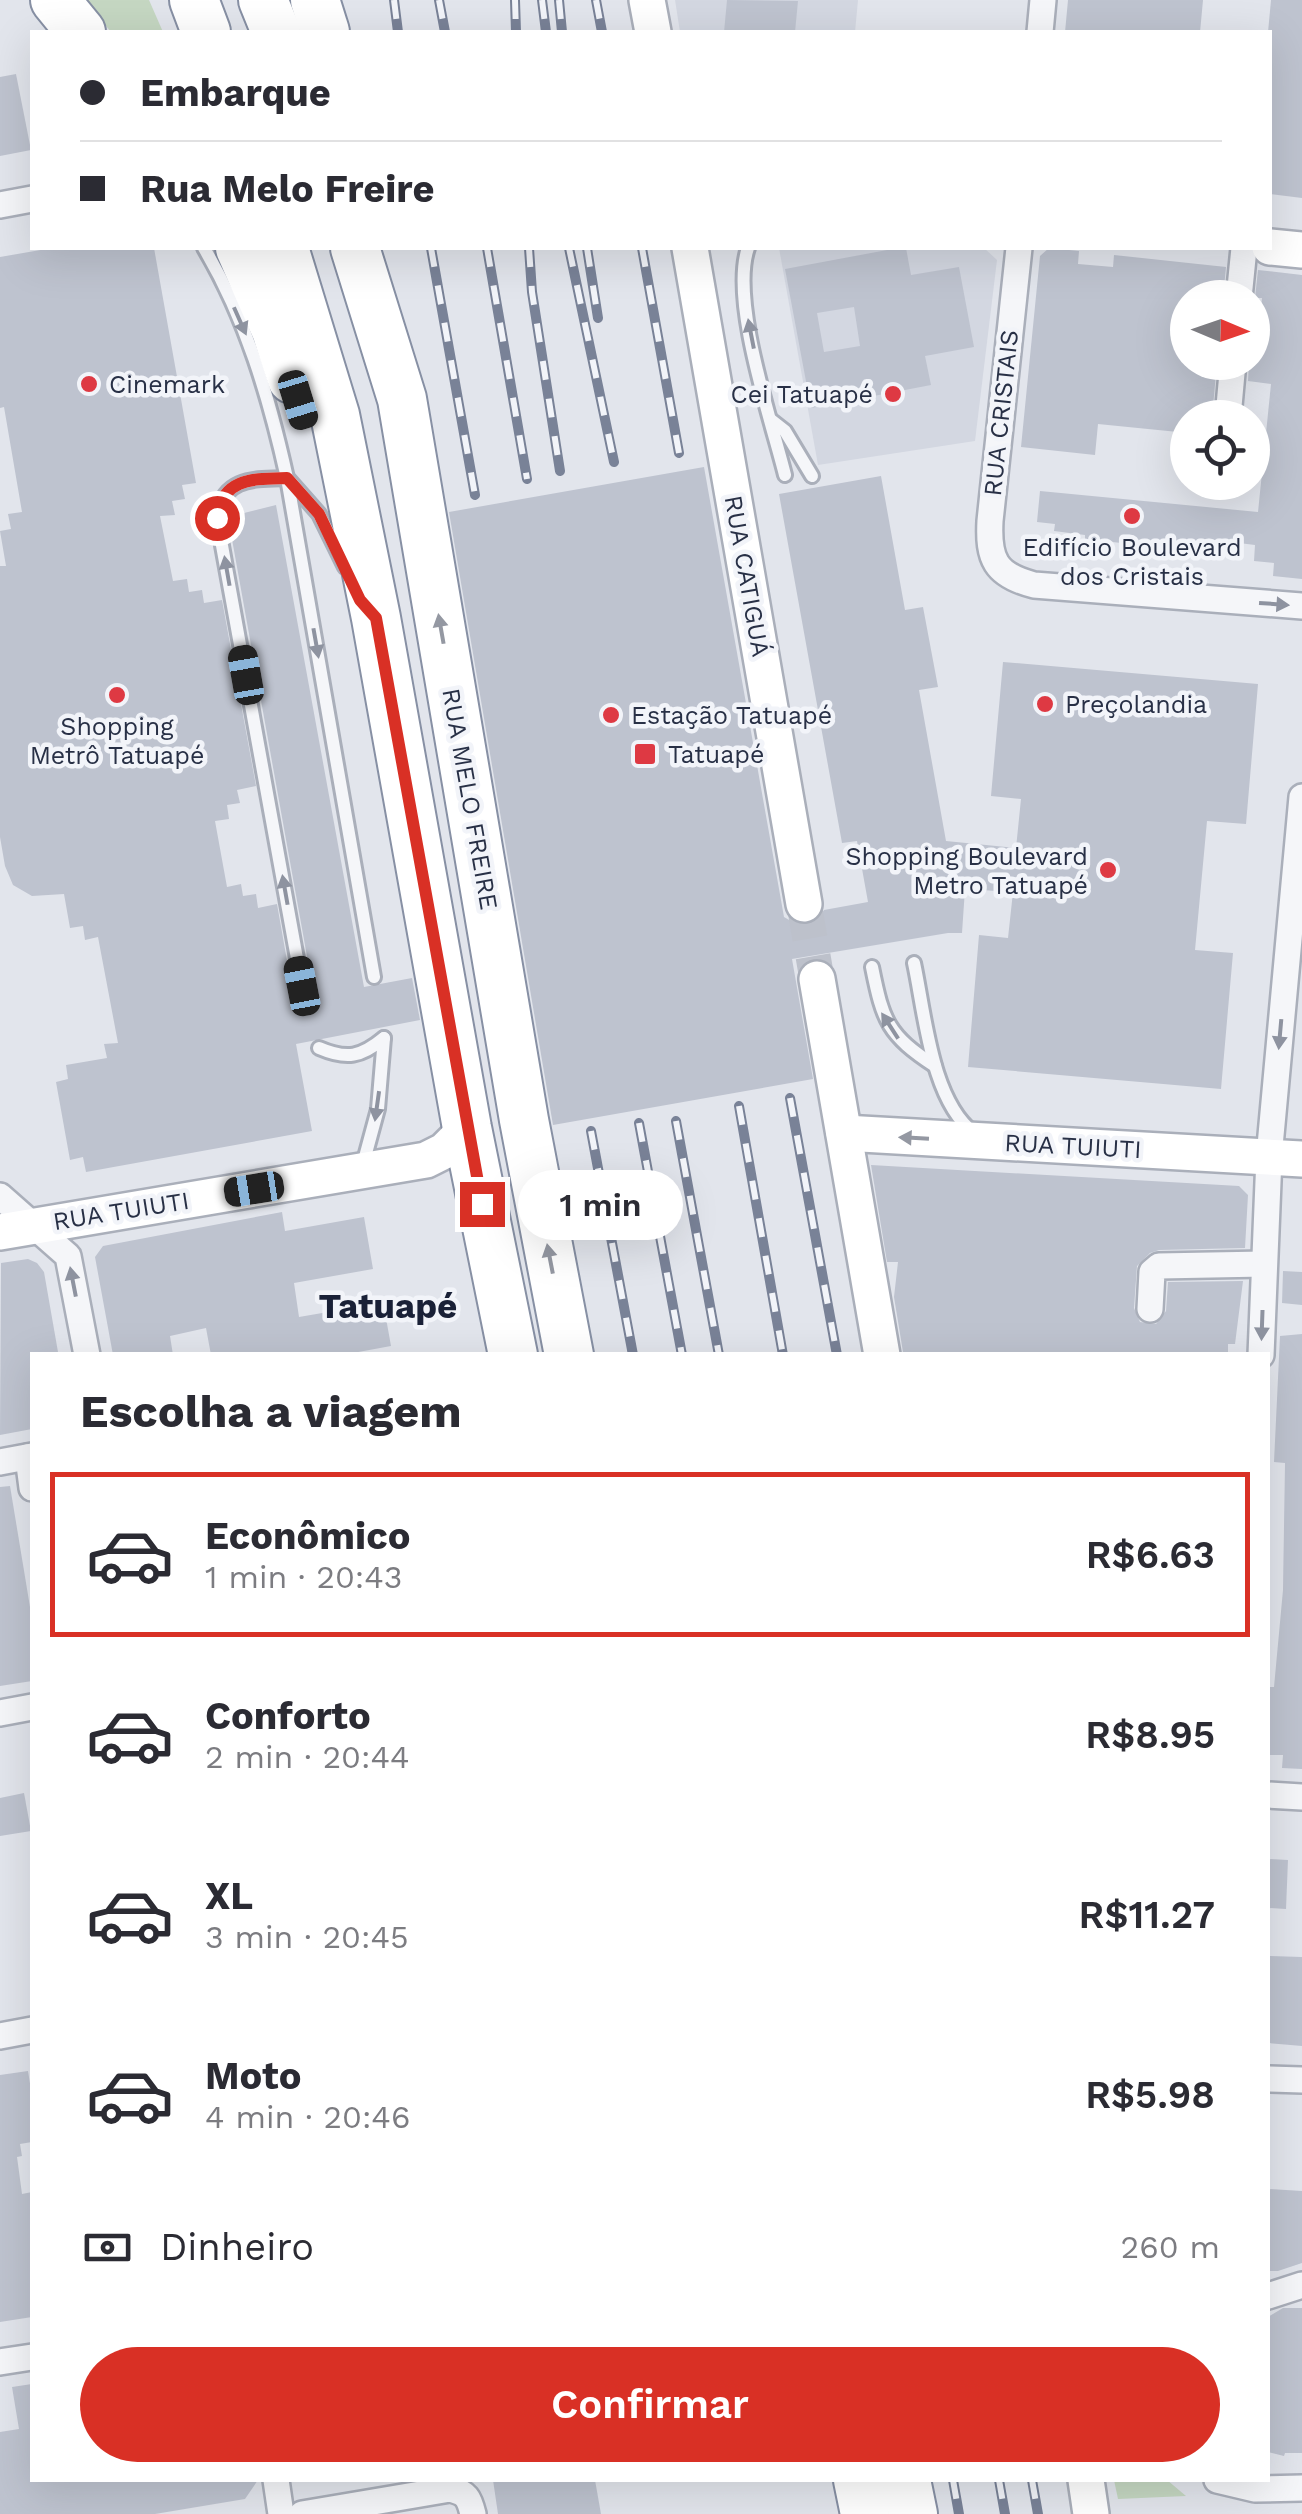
<!DOCTYPE html>
<html lang="pt">
<head>
<meta charset="utf-8">
<style>
  body { margin:0; font-family:"Work Sans",sans-serif; background:#f7f7f7; color:#2b2b33; height:100vh; display:flex; flex-direction:column; font-size:38px; white-space:nowrap }
  * { box-sizing:border-box; margin:0 }
  p { font-size:32px; color:#7c7c81 }
  .icon { flex:none; width:55px; height:55px; fill:none; stroke:currentColor; stroke-width:2; stroke-linecap:round; stroke-linejoin:round }
  .map { position:relative; flex:1; overflow:hidden }
  .panel { position:absolute; left:30px; top:1352px; width:1240px; height:1130px; display:flex; flex-direction:column; background:#fff; border-radius:0px; box-shadow:0 10px 40px #0002 }
  .panel>* { flex:none }
  .hud { position:absolute; left:30px; top:30px; width:1242px; height:220px; border-radius:0px; box-shadow:0 10px 40px #0002; display:grid; align-content:center; height:220px; padding:0 50px; background:#fff }
  .needle { width:65px; rotate:92deg }
  .tools { position:absolute; left:1170px; top:280px; display:grid; gap:20px }
  .tools a { display:grid; place-items:center; width:100px; height:100px; border-radius:50%; background:#fff; box-shadow:0 10px 40px #0002; font-size:50px }
  .end { position:absolute; width:45px; height:45px; margin:-22px; border:12px solid #d93025; background:#fff; box-shadow:0 0 0 5px #fff }
  .from { border-radius:50% }
  .bubble { position:absolute; height:70px; border-radius:35px; background:#fff; box-shadow:0 10px 40px #0002; font-size:32px; font-weight:600; line-height:70px; text-align:center }
  .car { position:absolute; width:30px; height:60px; margin:-30px -15px; border-radius:12px; box-shadow:0 0 8px 2px #0007; background:linear-gradient(#222 24%,#8ab4d8 0 40%,#222 0 76%,#8ab4d8 0 86%,#222 0) }
  .hud b { display:flex; align-items:center; gap:35px; height:95px; font-size:38px }
  .hud b+b { border-top:2px solid #e1e1e2 }
  .hud i { width:25px; height:25px; background:#2b2b33 }
  ul { padding:0; list-style:none }
  li { display:flex; align-items:center; gap:30px; height:165px; margin:0 20px 15px; padding:0 30px; border:5px solid transparent; border-radius:0px }
  li div { flex:1 }
  li b { display:block; font-size:38px }
  li em { font-style:normal; font-weight:600 }
  li.selected { border-color:#d93025 }
  li>.icon { width:90px; height:90px; stroke-width:1.5 }
  h2 { padding:0 50px; font-size:45px; line-height:120px }
  .pay { display:flex; align-items:center; gap:25px; height:110px; padding:0 50px; font-size:38px }
  .pay p { margin-inline-start:auto }
  .primary-button { display:flex; gap:20px; margin-top:auto; padding:20px 50px }
  .primary-button a { flex:1; height:115px; border-radius:60px; background:#d93025; color:#fff; font-size:40px; font-weight:600; line-height:115px; text-align:center }
  .map>svg:first-child { display:block }
  .built { fill:#d3d7e1 }
  .green { fill:#c5d7c2 }
  .building { fill:#bec3cf; fill-rule:evenodd }
  .lines { fill:none; stroke-linecap:round; stroke-linejoin:round }
  .secondary-tunnel { stroke:#bdc1cb; stroke-width:35; stroke-dasharray:35 18; stroke-linecap:butt }
  .lane-casing { stroke:#aaafba; stroke-width:18 }
  .street-casing { stroke:#aaafba; stroke-width:30 }
  .secondary-casing { stroke:#aaafba; stroke-width:40 }
  .highway-casing { stroke:#8790a4; stroke-width:52 }
  .lane { stroke:#f5f6f9; stroke-width:12 }
  .street { stroke:#f5f6f9; stroke-width:25 }
  .secondary { stroke:#fff; stroke-width:35 }
  .highway { stroke:#fff; stroke-width:48 }
  .rail-casing { stroke:#798297; stroke-width:10 }
  .rail { stroke:#f2f4f9; stroke-width:6; stroke-dasharray:19; stroke-linecap:butt }
  .oneway { fill:#8e93a0 }
  .oneway2 { fill:#9498a2 }
  .route { stroke:#d93025; stroke-width:12 }
  .poi-dot { fill:#de3943; stroke:#f2f4f9; stroke-width:4 }
  .labels { text-anchor:middle; dominant-baseline:central; stroke-width:9; stroke-linejoin:round; paint-order:stroke }
  .poi-label { font-size:25px; fill:#283046; stroke:#f2f4f9; text-anchor:start }
  .street-label { font-size:25px; fill:#283046; stroke:#f2f4f9 }
  .district-label { font-size:35px; font-weight:bold; fill:#1a2137; stroke:#f2f4f9 }
</style>
</head>
<body>
<div class="map">
<svg width="1302" height="2514" viewBox="0 0 1302 2514">
  <rect width="100%" height="100%" fill="#e2e5ec"/>
  <!-- built -->
  <g class="built">
    <path d="M675 0H858L855 32H680Z"/>
    <path d="M779 248H984L997 260 975 441 818 465Z"/>
  </g>
  <!-- green -->
  <g class="green">
    <path d="M85 0H149L163 32H111Z"/>
    <path d="M1114 2480H1167L1186 2496 1118 2499Z"/>
  </g>
  <!-- building -->
  <g class="building">
    <path d="M727 0 798 1 795 32H724Z"/>
    <path d="M1068 0H1203L1200 32H1065Z"/>
    <path d="M1271 0H1302V198L1270 194 1268 32Z"/>
    <path d="M16 74 31 150 0 156V77Z"/>
    <path d="M52 248H154L196 483 182 485 185 499 172 501 175 515 160 516 173 581 187 579 189 592 202 590 204 603 222 600 256 786 237 790 240 803 227 805 229 819 215 821 227 887 241 884 243 896 256 894 258 908 277 904 292 989 298 995 308 994 312 984 228 517 276 505 364 987 412 978 420 1020 296 1044 312 1131 86 1172 83 1157 70 1160 56 1082 68 1079 66 1065 107 1058 104 1044 118 1043 98 937 85 940 83 926 70 928 64 894 32 896 13 885 5 866 0 837V566H6L0 531 11 529 8 514 22 512 4 407 0 408V257Z"/>
    <path d="M898 248H906L911 275 959 267 974 347 925 356 931 385 811 408 785 269ZM854 307 860 346 824 352 817 313Z"/>
    <path d="M1049 248 1079 251 1078 264 1113 267 1114 255 1226 267 1223 298H1188V362H1217L1212 418H1188V433L1098 424 1095 455 1021 447 1040 256Z"/>
    <path d="M1258 270 1302 275V579L1273 576 1274 563 1254 561 1255 545 1207 539 1206 548 1176 545V549L1085 539V535L1054 531 1055 524 1037 522 1040 491 1258 512 1271 384 1248 381 1249 362H1256L1262 298H1255Z"/>
    <path d="M704 467 784 917 796 924 807 925 817 921 824 910 868 902 857 841 842 843 779 494 881 476 905 610 923 607 938 687 919 690 946 841 1016 848 1021 799 991 796 1003 662 1258 684 1246 824 1207 821 1195 950 1233 953 1221 1089 968 1067 979 935 1008 938 1013 892 965 889 962 933H948L792 959 813 1079 553 1125 449 512Z"/>
    <path d="M871 1165 1239 1186 1248 1195 1245 1248 1159 1250 1150 1253 1137 1266 1134 1308 1140 1322 1156 1324 1166 1311 1168 1282 1243 1281 1235 1344H1228V1355H908L903 1352 894 1297 898 1262H887Z"/>
    <path d="M282 1212 285 1231 364 1217 373 1269 294 1283 299 1317 357 1307 358 1311 384 1307 391 1346 342 1355H211L206 1328 170 1336 173 1355H113L95 1257 103 1246Z"/>
    <path d="M28 1259 37 1263 44 1272 58 1352 32 1355V1429L0 1435 1 1263Z"/>
    <path d="M1283 1271 1302 1272V1305L1282 1303Z"/>
    <path d="M1302 1334V1769L1282 1768 1283 1755H1268V1687H1274L1283 1590 1285 1463 1274 1462 1280 1336Z"/>
    <path d="M10 1486 32 1619V1681L0 1686V1487Z"/>
    <path d="M24 1793 31 1831 0 1836V1798Z"/>
    <path d="M1268 1859 1288 1860 1286 1909 1268 1908Z"/>
    <path d="M1268 1956 1302 1957V2046L1268 2043Z"/>
    <path d="M28 2071 32 2096V2142L20 2144 22 2156 17 2157 22 2194 32 2192V2317L0 2322V2075Z"/>
    <path d="M1268 2189 1302 2191V2263L1278 2271H1268Z"/>
    <path d="M1283 2308H1302V2453H1285L1284 2456 1268 2452V2317Z"/>
    <path d="M32 2384V2480H258L245 2499 155 2514H0V2432L19 2429 12 2387Z"/>
    <path d="M493 2480H595L601 2514H498Z"/>
  </g>
  <g class="lines">
    <!-- secondary-tunnel -->
    <path class="secondary-tunnel" d="M804 904 817 979"/>
    <!-- lane casing -->
    <g class="lane-casing">
      <g id="lane">
        <path d="M204 248C246 319 269 397 287 478L374 977"/>
        <path d="M748 248C730 300 771 419 785 475"/>
        <path d="M771 420 785 431 812 476"/>
        <path d="M287 478C254 479 222 477 217 518L302 986"/>
        <path d="M289 480 319 514 345 567"/>
        <path d="M914 963C925 1014 931 1100 974 1133"/>
        <path d="M872 967C883 1022 888 1035 935 1066"/>
        <path d="M319 1048C347 1060 361 1057 384 1038"/>
        <path d="M362 1168 378 1109 384 1038"/>
      </g>
    </g>
    <!-- street casing -->
    <g class="street-casing">
      <g id="street">
        <path d="M1040 32 1043 0"/>
        <path d="M0 205 32 199"/>
        <path d="M1019 248 990 521C988 559 995 575 1034 585L1302 606"/>
        <path d="M1239 298 1244 248"/>
        <path d="M1228 417 1233 362"/>
        <path d="M0 1196 68 1256 87 1355"/>
        <path d="M1150 1309 1152 1272 1159 1266 1264 1264"/>
        <path d="M1261 1355 1269 1157 1302 797"/>
        <path d="M28 1457 32 1488"/>
        <path d="M0 1462 32 1456"/>
        <path d="M0 1713 32 1707"/>
        <path d="M1268 1795 1302 1797"/>
        <path d="M0 2036 32 2030"/>
        <path d="M1268 2079 1302 2080"/>
        <path d="M1268 2296 1302 2285"/>
        <path d="M0 2362 32 2357"/>
        <path d="M276 2480 281 2514"/>
        <path d="M1217 2480 1255 2489 1302 2488"/>
        <path d="M302 2514 450 2489C467 2493 469 2498 473 2514"/>
      </g>
    </g>
    <!-- secondary casing -->
    <g class="secondary-casing">
      <g id="secondary">
        <path d="M647 0 653 32"/>
        <path d="M1270 247 1302 250"/>
        <path d="M690 248 804 904"/>
        <path d="M817 979 882 1355"/>
        <path d="M844 1133 1302 1159"/>
        <path d="M0 1232 426 1160 444 1151 467 1128"/>
        <path d="M1086 2480 1091 2514"/>
      </g>
    </g>
    <!-- highway casing -->
    <g class="highway-casing">
      <g id="highway">
        <path d="M55 0 81 32"/>
        <path d="M194 0 206 32"/>
        <path d="M263 0 276 32"/>
        <path d="M315 0 325 32"/>
        <path d="M240 248 276 330 292 379"/>
        <path d="M284 248 335 415 376 618 467 1128 513 1355"/>
        <path d="M355 248 402 399 524 1120 569 1355"/>
        <path d="M858 2480 865 2514"/>
        <path d="M906 2480 913 2514"/>
      </g>
    </g>
    <!-- lane -->
    <use href="#lane" class="lane"/>
    <!-- street -->
    <use href="#street" class="street"/>
    <!-- secondary -->
    <use href="#secondary" class="secondary"/>
    <!-- highway -->
    <use href="#highway" class="highway"/>
    <!-- rail casing -->
    <g class="rail-casing">
      <g id="rail">
        <path d="M394 0 398 32"/>
        <path d="M439 0 445 32"/>
        <path d="M515 0 516 32"/>
        <path d="M542 0 546 32"/>
        <path d="M559 0 562 32"/>
        <path d="M596 0 602 32"/>
        <path d="M431 248 475 495"/>
        <path d="M487 248 527 479"/>
        <path d="M529 248 532 292 560 471"/>
        <path d="M569 248 614 462"/>
        <path d="M587 248 598 318"/>
        <path d="M642 248 679 453"/>
        <path d="M790 1098 837 1355"/>
        <path d="M739 1106 783 1355"/>
        <path d="M676 1121 719 1355"/>
        <path d="M639 1123 682 1355"/>
        <path d="M591 1131 633 1355"/>
        <path d="M953 2480 959 2514"/>
        <path d="M999 2480 1005 2514"/>
        <path d="M1032 2480 1038 2514"/>
      </g>
    </g>
    <!-- rail -->
    <use href="#rail" class="rail"/>
  </g>
  <!-- one-way arrows -->
  <defs><path id="oneway-solid" d="M-6-.8H1V-3.2L6.5 0L1 3.2V.8H-6Z" transform="scale(2.5)"/></defs>
  <g class="oneway">
    <use href="#oneway-solid" transform="translate(240 321) rotate(66)"/>
    <use href="#oneway-solid" transform="translate(751 334) rotate(-101)"/>
    <use href="#oneway-solid" transform="translate(227 571) rotate(-100)"/>
    <use href="#oneway-solid" transform="translate(1274 604) rotate(4)"/>
    <use href="#oneway-solid" transform="translate(316 643) rotate(80)"/>
    <use href="#oneway-solid" transform="translate(285 890) rotate(-100)"/>
    <use href="#oneway-solid" transform="translate(890 1026) rotate(-123)"/>
    <use href="#oneway-solid" transform="translate(1280 1034) rotate(95)"/>
    <use href="#oneway-solid" transform="translate(377 1106) rotate(98)"/>
    <use href="#oneway-solid" transform="translate(73 1282) rotate(-101)"/>
    <use href="#oneway-solid" transform="translate(1262 1325) rotate(92)"/>
  </g>
  <g class="oneway2">
    <use href="#oneway-solid" transform="translate(441 629) rotate(-100)"/>
    <use href="#oneway-solid" transform="translate(914 1138) rotate(-177)"/>
    <use href="#oneway-solid" transform="translate(550 1259) rotate(-101)"/>
  </g>
  <g class="lines">
    <!-- route -->
    <path class="route" d="M217 518C222 477 254 479 287 478L319 514 360 600 376 618 482 1204"/>
  </g>
  <!-- markers -->
  <g class="poi-dot">
    <circle cx="89" cy="384" r="10"/>
    <circle cx="893" cy="394" r="10"/>
    <circle cx="1132" cy="516" r="10"/>
    <circle cx="117" cy="695" r="10"/>
    <circle cx="1045" cy="704" r="10"/>
    <circle cx="611" cy="715" r="10"/>
    <rect x="633" y="742" width="24" height="24" rx="5"/>
    <circle cx="1108" cy="870" r="10"/>
  </g>
  <g class="labels">
    <!-- poi labels -->
    <g class="poi-label">
      <text x="109" y="384">Cinemark</text>
      <text x="873" y="394" text-anchor="end">Cei Tatuapé</text>
      <text x="1132" y="547" text-anchor="middle">Edifício Boulevard<tspan x="1132" dy="29">dos Cristais</tspan></text>
      <text x="1065" y="704">Preçolandia</text>
      <text x="631" y="715">Estação Tatuapé</text>
      <text x="117" y="726" text-anchor="middle">Shopping<tspan x="117" dy="29">Metrô Tatuapé</tspan></text>
      <text x="668" y="754">Tatuapé</text>
      <text x="1088" y="856" text-anchor="end">Shopping Boulevard<tspan x="1088" dy="29">Metro Tatuapé</tspan></text>
    </g>
    <!-- street labels -->
    <g class="street-label">
      <text transform="translate(1001 413) rotate(-84)">RUA CRISTAIS</text>
      <text transform="translate(747 576) rotate(80)">RUA CATIGUÁ</text>
      <text transform="translate(470 799) rotate(80)">RUA MELO FREIRE</text>
      <text transform="translate(1073 1146) rotate(3)">RUA TUIUTI</text>
      <text transform="translate(121 1211) rotate(-9)">RUA TUIUTI</text>
    </g>
    <!-- district labels -->
    <g class="district-label">
      <text x="388" y="1306">Tatuapé</text>
    </g>
  </g>
</svg>
<div class="tools">
<a><svg class="needle" viewBox="-14 -14 28 28"><path d="M0-13l5 13h-10z" fill="#e53935"/><path d="M0 13l5-13h-10z" fill="#7c7c81"/></svg></a>
<a><svg class="icon" aria-label="locate" viewBox="0 0 24 24"><circle cx="12" cy="12" r="6"/><path d="M12 2v4M12 18v4M2 12h4M18 12h4"/></svg></a>
</div>
<i class="end from" style="left:217px;top:518px"></i>
<i class="end" style="left:482px;top:1204px"></i>
<div class="bubble" style="left:518px;top:1170px;width:165px">1 min</div>
<i class="car" style="left:298px;top:400px;rotate:163deg"></i>
<i class="car" style="left:246px;top:675px;rotate:350deg"></i>
<i class="car" style="left:302px;top:986px;rotate:349deg"></i>
<i class="car" style="left:254px;top:1189px;rotate:261deg"></i>
<div class="hud">
<b><i class="from"></i>Embarque</b>
<b><i></i>Rua Melo Freire</b>
</div>
<section class="panel">
<h2>Escolha a viagem</h2>
<ul>
<li class="selected"><svg class="icon" aria-label="car" viewBox="0 0 24 24"><path d="M5 17H2v-5l4-1 3-4h7l3 4 3 1v5h-3M9 17h6M6 11h13"/><circle cx="7" cy="17" r="2"/><circle cx="17" cy="17" r="2"/></svg><div><b>Econômico</b><p>1 min · 20:43</p></div><em>R$6.63</em></li>
<li><svg class="icon" aria-label="car" viewBox="0 0 24 24"><path d="M5 17H2v-5l4-1 3-4h7l3 4 3 1v5h-3M9 17h6M6 11h13"/><circle cx="7" cy="17" r="2"/><circle cx="17" cy="17" r="2"/></svg><div><b>Conforto</b><p>2 min · 20:44</p></div><em>R$8.95</em></li>
<li><svg class="icon" aria-label="car" viewBox="0 0 24 24"><path d="M5 17H2v-5l4-1 3-4h7l3 4 3 1v5h-3M9 17h6M6 11h13"/><circle cx="7" cy="17" r="2"/><circle cx="17" cy="17" r="2"/></svg><div><b>XL</b><p>3 min · 20:45</p></div><em>R$11.27</em></li>
<li><svg class="icon" aria-label="car" viewBox="0 0 24 24"><path d="M5 17H2v-5l4-1 3-4h7l3 4 3 1v5h-3M9 17h6M6 11h13"/><circle cx="7" cy="17" r="2"/><circle cx="17" cy="17" r="2"/></svg><div><b>Moto</b><p>4 min · 20:46</p></div><em>R$5.98</em></li>
</ul>
<div class="pay"><svg class="icon" aria-label="cash" viewBox="0 0 24 24"><path d="M3 7h18v10H3z"/><circle cx="12" cy="12" r="2"/></svg>Dinheiro<p>260 m</p></div>
<div class="primary-button"><a>Confirmar</a></div>
</section>
</div>
</body>
</html>
